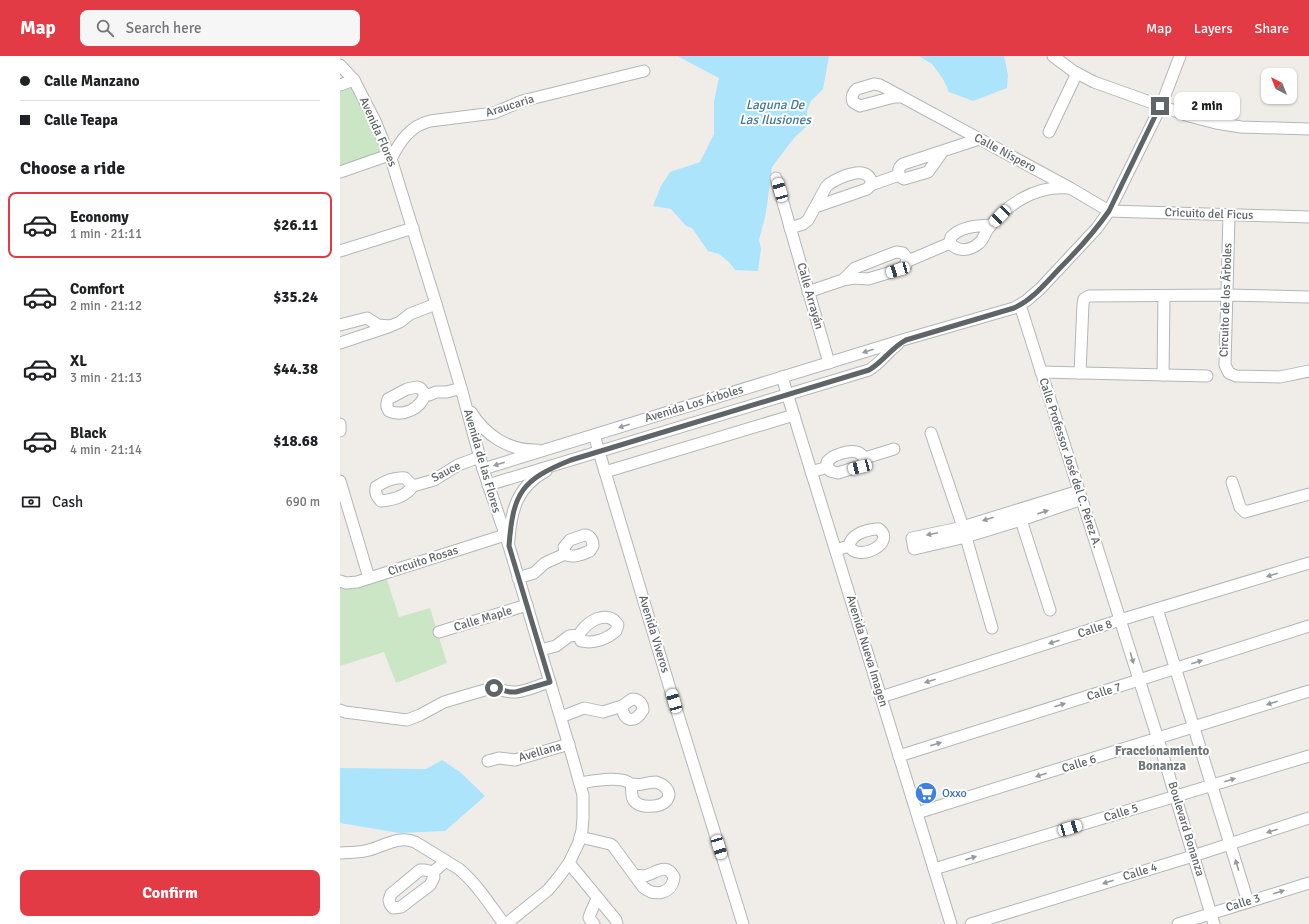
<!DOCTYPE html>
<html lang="en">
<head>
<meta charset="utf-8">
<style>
  body { margin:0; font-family:Signika,sans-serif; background:#f6f6f6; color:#202124; height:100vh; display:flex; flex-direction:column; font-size:15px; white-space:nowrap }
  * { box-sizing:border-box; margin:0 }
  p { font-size:13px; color:#757577 }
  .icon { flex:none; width:22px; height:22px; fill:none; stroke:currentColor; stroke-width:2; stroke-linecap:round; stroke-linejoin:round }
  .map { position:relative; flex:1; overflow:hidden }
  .drawer { display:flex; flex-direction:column; background:#fff; width:340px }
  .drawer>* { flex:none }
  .guide { display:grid; align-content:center; height:88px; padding:0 20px; background:#fff }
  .needle { width:26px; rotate:318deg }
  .tools { position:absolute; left:921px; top:12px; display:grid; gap:8px }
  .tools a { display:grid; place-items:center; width:36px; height:36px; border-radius:8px; background:#fff; box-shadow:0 1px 3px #0004; font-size:20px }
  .end { position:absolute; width:18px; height:18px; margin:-9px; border:5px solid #5f6467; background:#fff; box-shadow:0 0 0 2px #fff }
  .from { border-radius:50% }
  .bubble { position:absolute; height:28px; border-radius:8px; background:#fff; box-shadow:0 1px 3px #0004; font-size:13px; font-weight:800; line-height:28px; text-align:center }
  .car { position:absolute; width:12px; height:24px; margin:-12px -6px; border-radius:5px; box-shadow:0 0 3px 1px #0007; background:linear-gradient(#fff 24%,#345 0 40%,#fff 0 76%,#345 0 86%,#fff 0) }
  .guide b { display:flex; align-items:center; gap:14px; height:38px; font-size:15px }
  .guide b+b { border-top:1px solid #e0e0e0 }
  .guide i { width:10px; height:10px; background:#202124 }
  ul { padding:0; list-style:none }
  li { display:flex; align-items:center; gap:12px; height:66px; margin:0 8px 6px; padding:0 12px; border:2px solid transparent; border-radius:8px }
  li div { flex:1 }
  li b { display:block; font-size:15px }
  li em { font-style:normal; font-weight:800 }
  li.selected { border-color:#e33b45 }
  li>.icon { width:36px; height:36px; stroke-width:1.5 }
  h2 { padding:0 20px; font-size:18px; line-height:48px }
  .pay { display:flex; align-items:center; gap:10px; height:44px; padding:0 20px; font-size:15px }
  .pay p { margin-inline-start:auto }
  .primary-button { display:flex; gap:8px; margin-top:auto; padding:8px 20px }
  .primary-button a { flex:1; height:46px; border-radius:8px; background:#e33b45; color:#fff; font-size:16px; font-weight:800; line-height:46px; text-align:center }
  header { display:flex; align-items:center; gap:24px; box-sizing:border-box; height:56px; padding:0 20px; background:#e33b45; color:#fff }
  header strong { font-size:19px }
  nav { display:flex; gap:22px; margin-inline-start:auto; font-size:14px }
  .search { width:280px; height:36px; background:#f6f6f6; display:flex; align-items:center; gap:10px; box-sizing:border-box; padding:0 14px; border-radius:8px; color:#757577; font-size:15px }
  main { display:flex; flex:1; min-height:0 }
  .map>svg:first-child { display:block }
  .green { fill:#cae6c5 }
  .water { fill:#ace4fc }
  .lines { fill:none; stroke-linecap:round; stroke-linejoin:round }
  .minor-casing { stroke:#b3b6b9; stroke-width:13 }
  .minor { stroke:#fff; stroke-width:11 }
  .oneway { fill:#979a9c }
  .route { stroke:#5f6467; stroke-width:5 }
  .labels { text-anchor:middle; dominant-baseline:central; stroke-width:4; stroke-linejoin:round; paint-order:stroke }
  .street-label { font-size:12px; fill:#5f6467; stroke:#fff }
  .shop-label { font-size:12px; fill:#366cbe; stroke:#fff; text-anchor:start }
  .water-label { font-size:13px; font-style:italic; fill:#427b9d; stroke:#fff }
  .neighbourhood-label { font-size:13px; font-weight:bold; fill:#707679; stroke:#fff }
</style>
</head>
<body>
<header>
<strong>Map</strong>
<div class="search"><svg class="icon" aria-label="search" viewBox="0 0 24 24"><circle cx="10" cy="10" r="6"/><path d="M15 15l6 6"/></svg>Search here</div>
<nav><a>Map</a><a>Layers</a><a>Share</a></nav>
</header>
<main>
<section class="drawer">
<div class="guide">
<b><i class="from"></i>Calle Manzano</b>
<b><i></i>Calle Teapa</b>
</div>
<h2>Choose a ride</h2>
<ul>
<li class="selected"><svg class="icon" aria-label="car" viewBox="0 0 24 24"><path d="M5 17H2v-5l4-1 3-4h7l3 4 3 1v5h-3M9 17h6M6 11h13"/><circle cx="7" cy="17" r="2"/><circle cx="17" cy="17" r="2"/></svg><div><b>Economy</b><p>1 min · 21:11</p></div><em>$26.11</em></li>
<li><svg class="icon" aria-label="car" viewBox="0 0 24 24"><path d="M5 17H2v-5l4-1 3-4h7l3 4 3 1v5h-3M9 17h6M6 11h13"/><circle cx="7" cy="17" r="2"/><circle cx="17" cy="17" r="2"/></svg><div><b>Comfort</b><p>2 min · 21:12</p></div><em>$35.24</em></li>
<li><svg class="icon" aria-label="car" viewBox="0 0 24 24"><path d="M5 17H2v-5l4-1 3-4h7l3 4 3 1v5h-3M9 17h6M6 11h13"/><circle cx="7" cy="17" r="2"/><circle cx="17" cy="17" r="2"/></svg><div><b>XL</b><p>3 min · 21:13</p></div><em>$44.38</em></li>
<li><svg class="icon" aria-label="car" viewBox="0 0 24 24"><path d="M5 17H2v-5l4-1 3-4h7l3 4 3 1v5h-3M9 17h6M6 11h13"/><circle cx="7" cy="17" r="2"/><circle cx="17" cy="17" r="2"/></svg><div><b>Black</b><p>4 min · 21:14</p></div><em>$18.68</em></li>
</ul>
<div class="pay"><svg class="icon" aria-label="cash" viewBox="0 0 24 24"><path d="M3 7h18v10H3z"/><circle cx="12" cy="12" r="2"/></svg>Cash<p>690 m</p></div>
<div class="primary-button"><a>Confirm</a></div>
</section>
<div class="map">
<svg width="969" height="868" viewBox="0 0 969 868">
  <rect width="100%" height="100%" fill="#f0ede8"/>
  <!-- green -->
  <g class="green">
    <path d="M14 27 49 99 0 117V32Z"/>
    <path d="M45 517 59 561 90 552 107 607 56 627 44 596 0 610V525Z"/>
  </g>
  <!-- water -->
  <g class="water">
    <path d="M337 0H489L483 33 471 45 467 55V70L454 82 432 111 426 157 419 184 421 193 418 215 395 214 389 206 379 198 368 195 352 172 346 170 331 153 313 150 321 130 330 116 360 106 374 78V45L379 22Z"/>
    <path d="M579 0H664L668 19 667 32 633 45 609 36 603 23 592 8Z"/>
    <path d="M102 704 120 716 145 740 105 775 59 777 0 767V712L86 713Z"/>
  </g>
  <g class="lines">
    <!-- minor casing -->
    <g class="minor-casing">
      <g id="minor">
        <path d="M713 0 733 15 754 26 849 60 876 67 901 71 969 73"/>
        <path d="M0 9 14 24 35 65 52 106 96 248 121 332 143 413 169 490 233 703 243 739V762L242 774 239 786 229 807 218 822 208 834 166 868"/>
        <path d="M0 29 14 24"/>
        <path d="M560 41H554L520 50 513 46C511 41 513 36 517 33L534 28 540 29 730 132 769 155 969 161"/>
        <path d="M709 76 737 17"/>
        <path d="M603 95 588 116 564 123C557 120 557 112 563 108L639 83"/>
        <path d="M51 103C60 85 70 70 90 65L154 57 182 45 304 15"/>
        <path d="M0 116 49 99"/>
        <path d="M436 122 489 307"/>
        <path d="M531 129 559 119"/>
        <path d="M889 159 885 309 889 317 896 320 940 321 969 315"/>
        <path d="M651 169C638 170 621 170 611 181L610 187C618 196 629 195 638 188 644 184 644 178 648 173 667 148 696 129 728 132"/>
        <path d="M450 172 463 168 468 164 486 131 489 128C498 122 527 108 531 125 532 128 530 130 527 133L475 151"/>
        <path d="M0 195 73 172"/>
        <path d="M568 205 610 187"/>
        <path d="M468 236 503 224 514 222 528 223 558 214 566 209 567 202 563 197 556 196 515 212 503 224"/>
        <path d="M680 249 818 683 874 868"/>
        <path d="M0 269 27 262 38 269 50 270"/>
        <path d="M0 287 48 271 60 266 70 258 96 248"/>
        <path d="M701 316 867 320"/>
        <path d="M740 317 743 248 744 243 749 240 887 239 969 241"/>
        <path d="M823 319 824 240"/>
        <path d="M442 321 611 868"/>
        <path d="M85 338C81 353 63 361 49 355L47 351V347L48 343 67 333 77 331 80 332 85 338 89 339 96 336H107L121 332"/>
        <path d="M131 356C145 379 169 395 197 394"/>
        <path d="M0 368V375"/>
        <path d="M591 377 623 471 652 572"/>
        <path d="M254 379 331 636 403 868"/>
        <path d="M488 411 490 415 498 417 523 409 525 405V402"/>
        <path d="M143 413 566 283 674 252 686 245 700 233 743 187 757 172 769 155 821 50 840 0"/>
        <path d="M265 416 454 359"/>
        <path d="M471 416 488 411 487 406C492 399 508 394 517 396 520 397 522 399 525 402L554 393"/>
        <path d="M0 425 29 522"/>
        <path d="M892 426 900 451 905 456 969 438"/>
        <path d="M148 429 529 314C541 307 547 296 558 288"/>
        <path d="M73 430C66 440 53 444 41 445 36 440 35 437 36 431 45 425 55 421 65 422L73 430 94 424 118 409 140 401"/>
        <path d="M739 435 619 472 572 482 574 493 622 482 681 464 742 443"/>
        <path d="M681 464 710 554"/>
        <path d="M169 484C171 453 178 430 206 415"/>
        <path d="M496 494 509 490C511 478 526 474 536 473H539C557 487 518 507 509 490"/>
        <path d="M178 522 194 517 205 507 225 498C233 503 242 498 250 495L253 490C253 484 250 479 244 479L230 484 224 491 225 498"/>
        <path d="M0 525 6 527 17 526 165 479"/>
        <path d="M817 553 908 846"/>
        <path d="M99 576 187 549"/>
        <path d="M200 594 216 590 229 580 239 579 241 585C254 588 267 583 276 575L278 569C268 552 245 566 239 579"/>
        <path d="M541 641 780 564 969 507"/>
        <path d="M0 654 5 656 67 664 80 659 104 646 148 633C158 631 166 637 176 636 187 635 199 629 210 626"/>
        <path d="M221 661 244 652 263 656 282 650 292 643C299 643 303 648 303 654 295 668 283 666 282 650"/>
        <path d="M559 700 969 570"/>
        <path d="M148 705 159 702 175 704 229 688"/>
        <path d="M240 727C253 725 281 719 291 728 292 733 291 739 293 743 298 753 321 752 327 744 333 735 323 728 316 726 311 726 307 727 303 728 299 729 295 728 291 728"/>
        <path d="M577 757 969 635"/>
        <path d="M240 781 270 788 273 790 303 831C315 841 332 838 334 821 326 805 315 818 304 820 301 820 297 819 294 819"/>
        <path d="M0 797C10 796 19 797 29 794 44 790 59 779 75 786L119 813C137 828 150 849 164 868"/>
        <path d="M229 807 276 864 277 868"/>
        <path d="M594 813 969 700"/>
        <path d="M93 816 94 821 90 829 61 851 53 852 50 848 49 844 51 838 80 814H85L93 816 106 805"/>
        <path d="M254 868C253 867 250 863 249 862 249 859 256 846 257 842"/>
        <path d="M631 868 853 800 969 762"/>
        <path d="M838 868 969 827"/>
      </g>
    </g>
    <!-- minor -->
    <use href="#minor" class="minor"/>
  </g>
  <!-- one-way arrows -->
  <defs><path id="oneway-solid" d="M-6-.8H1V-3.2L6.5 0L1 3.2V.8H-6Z"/></defs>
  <g class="oneway">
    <use href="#oneway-solid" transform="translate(528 295) rotate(163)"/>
    <use href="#oneway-solid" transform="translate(284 370) rotate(163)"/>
    <use href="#oneway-solid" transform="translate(159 408) rotate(163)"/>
    <use href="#oneway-solid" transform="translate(703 456) rotate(-19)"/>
    <use href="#oneway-solid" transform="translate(648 463) rotate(163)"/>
    <use href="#oneway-solid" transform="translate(592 478) rotate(168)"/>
    <use href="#oneway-solid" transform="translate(932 519) rotate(163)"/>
    <use href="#oneway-solid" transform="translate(714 586) rotate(162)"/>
    <use href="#oneway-solid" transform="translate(792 602) rotate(73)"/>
    <use href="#oneway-solid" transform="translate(857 606) rotate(-18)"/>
    <use href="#oneway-solid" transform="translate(590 625) rotate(162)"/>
    <use href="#oneway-solid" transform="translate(932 647) rotate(162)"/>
    <use href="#oneway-solid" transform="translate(720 649) rotate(-17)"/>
    <use href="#oneway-solid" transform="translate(596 688) rotate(-17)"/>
    <use href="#oneway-solid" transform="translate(701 719) rotate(163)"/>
    <use href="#oneway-solid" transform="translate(890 724) rotate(-17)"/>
    <use href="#oneway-solid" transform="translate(932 775) rotate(162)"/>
    <use href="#oneway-solid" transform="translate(631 802) rotate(-17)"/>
    <use href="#oneway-solid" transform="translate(897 809) rotate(-107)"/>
    <use href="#oneway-solid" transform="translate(768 826) rotate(163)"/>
    <use href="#oneway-solid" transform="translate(939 836) rotate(-17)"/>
  </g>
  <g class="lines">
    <!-- route -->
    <path class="route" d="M154 632 170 636H176L210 626 169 490C173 437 181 424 231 404L529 314C543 306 551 292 566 284L674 252C693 243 706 227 720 212 738 194 755 175 769 155L820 50"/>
  </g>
  <!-- icons -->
  <defs>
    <g id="supermarket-disc" transform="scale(1.15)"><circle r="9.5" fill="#3f7fe0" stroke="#fff"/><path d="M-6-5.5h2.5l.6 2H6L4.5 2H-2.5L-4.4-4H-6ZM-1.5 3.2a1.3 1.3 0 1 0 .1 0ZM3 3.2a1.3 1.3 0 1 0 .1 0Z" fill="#fff"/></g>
  </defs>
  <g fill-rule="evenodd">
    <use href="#supermarket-disc" x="586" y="737"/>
  </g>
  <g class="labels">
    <!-- street labels -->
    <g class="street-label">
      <text transform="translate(170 50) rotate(-17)">Araucaria</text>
      <text transform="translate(38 76) rotate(66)">Avenida Flores</text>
      <text transform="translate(665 97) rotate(28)">Calle Níspero</text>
      <text transform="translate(869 158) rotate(2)">Cricuito del Ficus</text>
      <text transform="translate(470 240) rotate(74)">Calle Arrayán</text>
      <text transform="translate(886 244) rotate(-88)">Circuito de los Árboles</text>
      <text transform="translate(354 348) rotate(-17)">Avenida Los Árboles</text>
      <text transform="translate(142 405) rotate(74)">Avenida de las Flores</text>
      <text transform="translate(730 407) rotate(72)">Calle Professor José del C. Pérez A.</text>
      <text transform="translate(106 416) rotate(-28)">Sauce</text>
      <text transform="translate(83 505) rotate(-18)">Circuito Rosas</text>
      <text transform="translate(143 563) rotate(-17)">Calle Maple</text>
      <text transform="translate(755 573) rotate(-18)">Calle 8</text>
      <text transform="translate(314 578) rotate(73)">Avenida Viveros</text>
      <text transform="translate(527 595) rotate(73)">Avenida Nueva Imagen</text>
      <text transform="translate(764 636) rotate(-17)">Calle 7</text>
      <text transform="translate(200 696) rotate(-16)">Avellana</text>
      <text transform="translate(739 708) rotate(-17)">Calle 6</text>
      <text transform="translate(781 757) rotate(-17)">Calle 5</text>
      <text transform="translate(846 773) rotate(73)">Boulevard Bonanza</text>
      <text transform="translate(800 816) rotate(-17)">Calle 4</text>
      <text transform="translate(903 847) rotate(-17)">Calle 3</text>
    </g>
    <!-- shop labels -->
    <g class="shop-label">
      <text x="602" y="737">Oxxo</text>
    </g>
    <!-- water labels -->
    <g class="water-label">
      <text x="435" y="49">Laguna De<tspan x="435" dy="15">Las Ilusiones</tspan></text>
    </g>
    <!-- neighbourhood labels -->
    <g class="neighbourhood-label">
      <text x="822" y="695">Fraccionamiento<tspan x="822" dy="15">Bonanza</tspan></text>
    </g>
  </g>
</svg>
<div class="tools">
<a><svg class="needle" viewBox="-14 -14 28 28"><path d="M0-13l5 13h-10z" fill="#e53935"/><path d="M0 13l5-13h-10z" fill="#757577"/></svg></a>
</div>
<i class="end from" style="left:154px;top:632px"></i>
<i class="end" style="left:820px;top:50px"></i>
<div class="bubble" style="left:834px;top:36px;width:66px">2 min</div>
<i class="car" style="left:440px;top:134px;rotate:344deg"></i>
<i class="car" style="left:660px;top:160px;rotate:224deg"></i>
<i class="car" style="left:558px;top:214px;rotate:253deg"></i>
<i class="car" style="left:520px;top:411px;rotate:255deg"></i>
<i class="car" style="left:334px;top:645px;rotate:344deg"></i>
<i class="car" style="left:730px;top:772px;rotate:73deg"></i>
<i class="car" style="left:379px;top:791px;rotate:163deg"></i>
</div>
</main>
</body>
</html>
